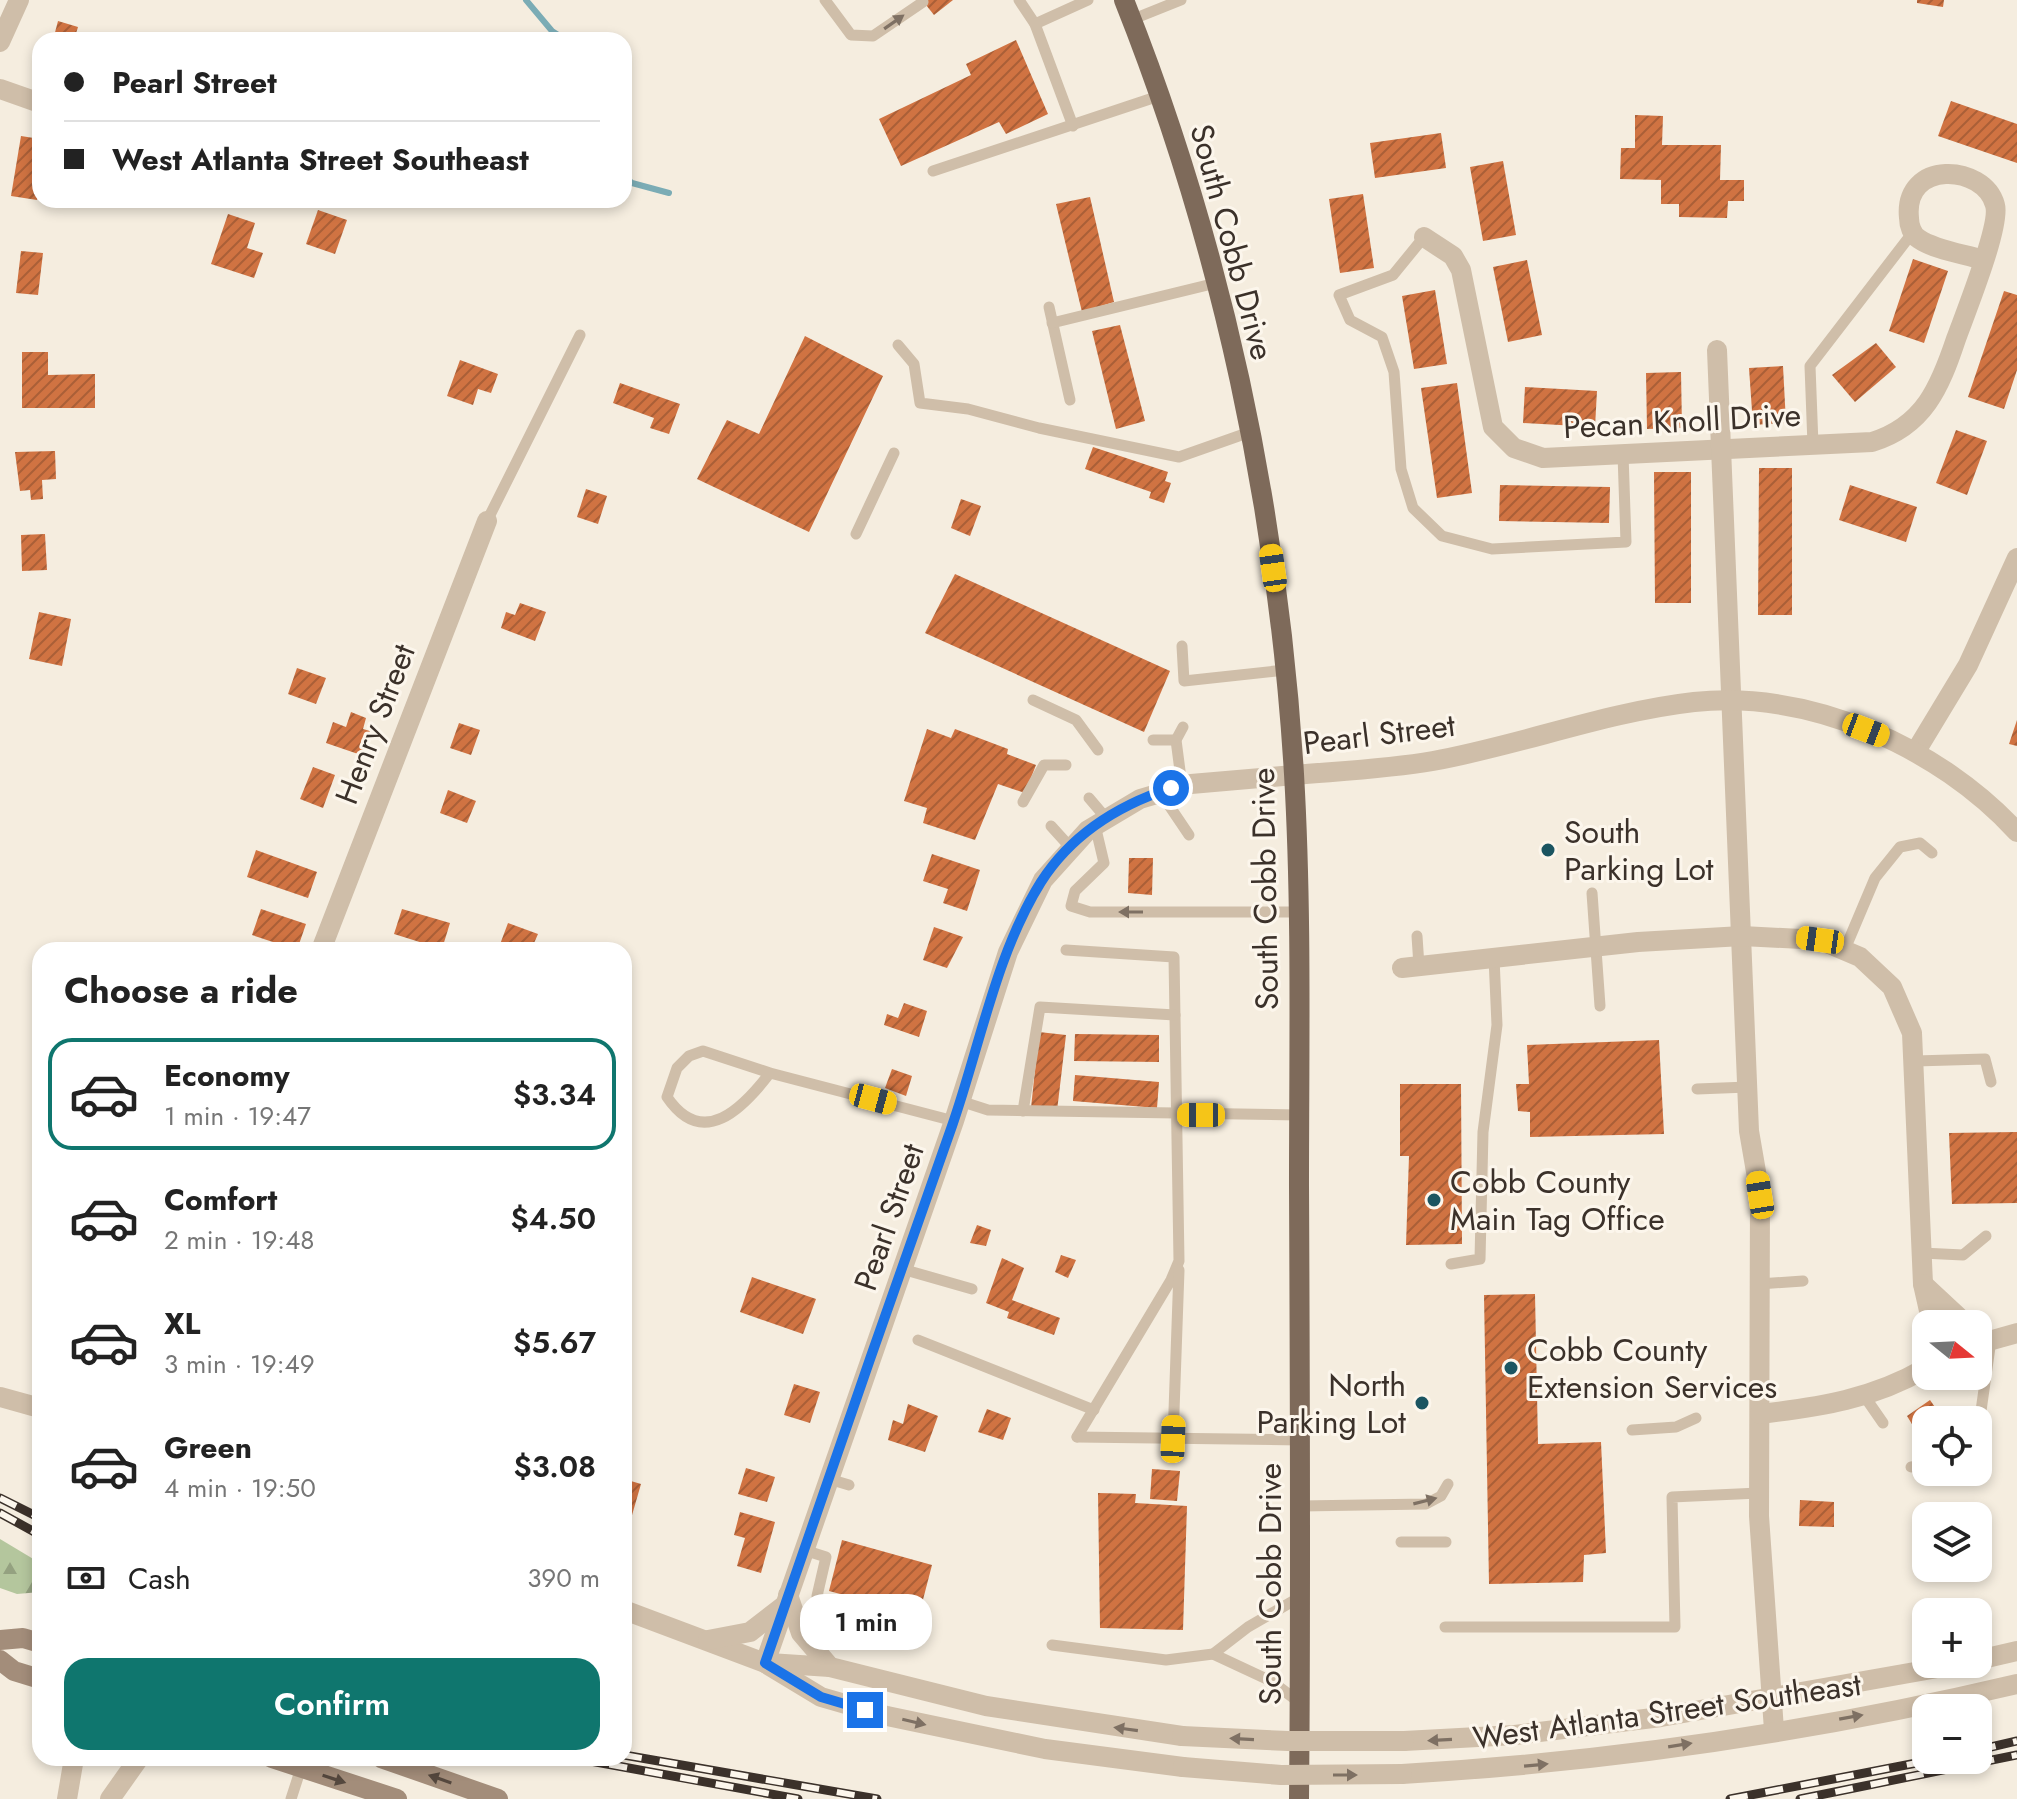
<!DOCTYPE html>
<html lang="en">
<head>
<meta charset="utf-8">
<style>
  body { margin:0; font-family:Jost,sans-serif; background:#f2f2f2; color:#222; height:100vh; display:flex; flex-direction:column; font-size:30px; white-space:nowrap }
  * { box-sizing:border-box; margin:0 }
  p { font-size:26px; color:#767676 }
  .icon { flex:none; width:44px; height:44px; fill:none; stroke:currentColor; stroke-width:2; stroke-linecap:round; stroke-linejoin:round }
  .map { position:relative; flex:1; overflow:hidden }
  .side { position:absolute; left:32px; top:942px; width:600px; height:824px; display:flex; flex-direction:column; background:#fff; border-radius:24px; box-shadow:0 4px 12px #0003 }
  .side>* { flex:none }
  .banner { position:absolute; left:32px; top:32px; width:600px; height:176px; border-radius:24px; box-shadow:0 4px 12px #0003; display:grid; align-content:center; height:176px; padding:0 32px; background:#fff }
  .needle { width:52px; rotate:108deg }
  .buttons { position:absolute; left:1912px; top:1310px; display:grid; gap:16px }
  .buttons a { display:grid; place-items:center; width:80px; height:80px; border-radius:16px; background:#fff; box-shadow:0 4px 12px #0003; font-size:40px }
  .end { position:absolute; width:36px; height:36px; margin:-18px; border:10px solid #1a73e8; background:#fff; box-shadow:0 0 0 4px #fff }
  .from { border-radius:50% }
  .bubble { position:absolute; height:56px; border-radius:24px; background:#fff; box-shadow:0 4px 12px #0003; font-size:26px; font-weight:600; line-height:56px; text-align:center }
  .car { position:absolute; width:24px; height:48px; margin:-24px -12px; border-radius:10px; box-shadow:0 0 6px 2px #0007; background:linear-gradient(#f5c518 24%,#345 0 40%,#f5c518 0 76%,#345 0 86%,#f5c518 0) }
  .banner b { display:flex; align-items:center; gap:28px; height:76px; font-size:30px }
  .banner b+b { border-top:2px solid #e0e0e0 }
  .banner i { width:20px; height:20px; background:#222 }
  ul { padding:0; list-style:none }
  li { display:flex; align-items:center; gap:24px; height:112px; margin:0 16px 12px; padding:0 16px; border:4px solid transparent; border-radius:24px }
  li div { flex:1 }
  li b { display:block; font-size:30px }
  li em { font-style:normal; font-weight:600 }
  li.current { border-color:#0f766e }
  li>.icon { width:72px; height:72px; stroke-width:1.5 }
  h2 { padding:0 32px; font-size:36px; line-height:96px }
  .pay { display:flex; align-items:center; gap:20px; height:88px; padding:0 32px; font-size:30px }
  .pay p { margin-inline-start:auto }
  .button { display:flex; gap:16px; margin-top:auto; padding:16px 32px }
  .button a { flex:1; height:92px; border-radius:24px; background:#0f766e; color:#fff; font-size:32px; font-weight:600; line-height:92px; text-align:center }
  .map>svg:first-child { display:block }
  .forest { fill:url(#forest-firs) }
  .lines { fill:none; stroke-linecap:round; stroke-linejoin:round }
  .stream { stroke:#7bacb5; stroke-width:6 }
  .building { fill:url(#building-hatch) }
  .service { stroke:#cfbea9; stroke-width:11 }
  .minor { stroke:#cfbea9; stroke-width:20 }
  .tertiary { stroke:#cfbea9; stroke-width:20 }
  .secondary { stroke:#a38d7a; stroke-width:20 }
  .primary { stroke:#7e6a5a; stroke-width:20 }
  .rail-casing { stroke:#3b312a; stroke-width:9 }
  .rail { stroke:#fcf6ec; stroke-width:6; stroke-dasharray:18; stroke-linecap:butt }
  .tertiary-bridge { stroke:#cfbea9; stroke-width:20 }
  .oneway { fill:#7e7063 }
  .oneway2 { fill:#55483e }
  .route { stroke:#1a73e8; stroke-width:10 }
  .poi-dot { fill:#1b5561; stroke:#fcf6ec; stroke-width:3 }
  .labels { text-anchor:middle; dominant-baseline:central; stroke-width:6; stroke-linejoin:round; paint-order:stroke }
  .street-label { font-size:32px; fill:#3b312a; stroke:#fcf6ec }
  .poi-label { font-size:32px; fill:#3b312a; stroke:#fcf6ec; text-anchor:start }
</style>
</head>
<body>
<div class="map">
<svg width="2017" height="1799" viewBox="0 0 2017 1799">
  <defs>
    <pattern id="forest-firs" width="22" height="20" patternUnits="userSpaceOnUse" patternTransform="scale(2)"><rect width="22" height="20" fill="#b4c69d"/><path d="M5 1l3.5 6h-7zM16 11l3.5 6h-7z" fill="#94a180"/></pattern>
    <pattern id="building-hatch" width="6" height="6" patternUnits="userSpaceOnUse" patternTransform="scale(2)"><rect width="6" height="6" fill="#d07342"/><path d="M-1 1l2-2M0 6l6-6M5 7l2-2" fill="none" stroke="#aa5f37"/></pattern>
  </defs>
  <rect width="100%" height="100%" fill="#f5eddf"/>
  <!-- forest -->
  <path class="forest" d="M0 1539 40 1563V1592L17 1594 0 1588Z"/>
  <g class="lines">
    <!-- stream -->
    <g class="stream">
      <path d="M526 0 552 31 566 40"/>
      <path d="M624 176 632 183 669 193"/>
    </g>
  </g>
  <!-- building -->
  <g class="building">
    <path d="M922 0H953L934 15Z"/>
    <path d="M1917 0H1944L1943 7 1917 3Z"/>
    <path d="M58 21 78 27 74 40H53Z"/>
    <path d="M1016 40 1048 114 1006 134 999 122 901 166 879 119 971 75 966 64Z"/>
    <path d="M1951 101 2017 124V163L1938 136Z"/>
    <path d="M1635 115 1663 116 1662 145H1721L1720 180H1744V201H1728L1727 218 1679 217V204H1661V180L1620 179 1621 148H1635Z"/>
    <path d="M1441 133 1446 168 1375 178 1370 143Z"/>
    <path d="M21 136 40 139 37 200 11 196Z"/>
    <path d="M1503 161 1516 235 1483 241 1470 167Z"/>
    <path d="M1363 194 1374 268 1340 273 1329 199Z"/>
    <path d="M1090 197 1114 302 1082 312 1056 204Z"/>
    <path d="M318 210 347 220 335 254 306 244Z"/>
    <path d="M228 214 255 223 247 248 263 253 254 278 211 264Z"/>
    <path d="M21 251 43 253 38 295 16 293Z"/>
    <path d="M1913 259 1948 271 1924 343 1889 331Z"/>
    <path d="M1527 260 1542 335 1508 342 1493 267Z"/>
    <path d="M1435 290 1447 364 1414 369 1402 296Z"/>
    <path d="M2004 291 2017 295V370L2004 409 1968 397Z"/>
    <path d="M1120 325 1145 421 1116 429 1092 331Z"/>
    <path d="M805 336 883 376 809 532 697 479 727 420 759 434Z"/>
    <path d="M1876 343 1896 367 1855 402 1832 375Z"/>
    <path d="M22 352H48V375L95 374V408H22Z"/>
    <path d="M460 360 498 374 491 393 478 389 473 405 447 396Z"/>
    <path d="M1783 366 1786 423 1753 425 1749 368Z"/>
    <path d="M1681 372 1682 428 1647 429 1646 373Z"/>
    <path d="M620 383 680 404 669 434 650 428 654 418 613 403Z"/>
    <path d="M1457 383 1472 493 1437 498 1421 388Z"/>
    <path d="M1525 387 1597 391 1595 427 1523 423Z"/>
    <path d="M1956 430 1987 441 1967 495 1936 483Z"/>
    <path d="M1093 447 1168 472 1165 481 1171 483 1164 503 1149 498 1151 492 1085 469Z"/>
    <path d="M55 451 56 479 42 480 43 499 31 500 30 490 20 491 15 452Z"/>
    <path d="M1759 468H1792V615H1758Z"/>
    <path d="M1654 472H1691V603H1655Z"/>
    <path d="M1500 485 1610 487 1609 523 1499 521Z"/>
    <path d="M1850 485 1917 507 1906 542 1839 520Z"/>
    <path d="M586 489 607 496 598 524 577 517Z"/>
    <path d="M961 499 981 506 970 536 951 528Z"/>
    <path d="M45 534 47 570 22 571 21 535Z"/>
    <path d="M955 574 1170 671 1144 732 925 633Z"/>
    <path d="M520 603 546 612 535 641 501 628 506 612 515 615Z"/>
    <path d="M39 612 71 619 62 666 29 659Z"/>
    <path d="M297 668 326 678 316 704 288 694Z"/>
    <path d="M351 712 366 718 363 729 370 731 361 755 326 743 333 722 346 727Z"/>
    <path d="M2017 720V746L2009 744Z"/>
    <path d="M459 723 480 730 471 755 450 748Z"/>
    <path d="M927 729 951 738 955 729 1008 749 1007 754 1036 765 1025 793 998 784 975 840 923 823 927 808 904 801Z"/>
    <path d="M313 767 335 775 323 808 300 799Z"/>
    <path d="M448 790 476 801 467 823 440 813Z"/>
    <path d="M256 850 317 872 308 898 247 877Z"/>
    <path d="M932 854 980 870 967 911 943 903 948 889 923 881Z"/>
    <path d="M1129 858H1153L1152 895 1128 893Z"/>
    <path d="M261 909 306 924 297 950 252 935Z"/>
    <path d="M402 909 450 923 442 949 394 934Z"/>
    <path d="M508 923 538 934 531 950 499 947Z"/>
    <path d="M934 927 963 937 947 968 923 960Z"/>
    <path d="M904 1003 927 1011 919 1037 884 1025 887 1014 898 1018Z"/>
    <path d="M1039 1032 1066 1035 1057 1111 1031 1108Z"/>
    <path d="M1075 1034 1159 1035V1062L1074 1061Z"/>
    <path d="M1659 1040 1664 1134 1530 1137V1112L1518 1111 1516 1084H1529L1527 1045Z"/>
    <path d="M892 1069 912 1076 906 1096 885 1088Z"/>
    <path d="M1075 1075 1159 1082 1157 1108 1073 1101Z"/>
    <path d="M1400 1084H1461L1462 1244 1406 1245 1409 1156H1400Z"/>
    <path d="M2017 1132V1203L1952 1204 1949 1133Z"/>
    <path d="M977 1225 991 1230 986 1246 970 1243Z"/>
    <path d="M1061 1255 1076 1260 1068 1278 1055 1272Z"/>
    <path d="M1002 1258 1024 1268 1012 1300 1060 1318 1054 1335 1007 1318 1009 1312 986 1303Z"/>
    <path d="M752 1277 816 1299 803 1334 740 1312Z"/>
    <path d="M1535 1294 1538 1444 1601 1442 1606 1553 1584 1555 1583 1582 1489 1584 1484 1295Z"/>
    <path d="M794 1384 820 1392 810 1423 784 1415Z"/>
    <path d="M1930 1400 1944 1420H1926V1447L1907 1416Z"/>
    <path d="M908 1404 938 1416 925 1452 888 1440 893 1420 903 1424Z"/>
    <path d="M987 1409 1011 1418 1003 1440 978 1432Z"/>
    <path d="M746 1468 775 1477 767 1502 738 1494Z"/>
    <path d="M1152 1469 1180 1471 1177 1501 1150 1499Z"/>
    <path d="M624 1479 641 1484 628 1529 624 1528Z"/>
    <path d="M1098 1493 1136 1494 1135 1503 1187 1506 1183 1630 1100 1628Z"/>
    <path d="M1800 1500 1834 1502V1527L1799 1526Z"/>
    <path d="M740 1512 775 1522 761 1573 737 1566 745 1538 734 1535Z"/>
    <path d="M842 1540 932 1565 919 1615 829 1591Z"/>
  </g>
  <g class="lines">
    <!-- service -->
    <g class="service">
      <path d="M825 0 851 35 873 36 923 2"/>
      <path d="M1019 0 1035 24"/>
      <path d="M1131 20 1181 0"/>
      <path d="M1073 126 1035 24 1088 0"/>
      <path d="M933 171 1159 96"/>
      <path d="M1424 237 1393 275 1339 295 1350 320 1382 337 1394 372 1401 469 1413 508 1442 536 1492 549 1626 542 1623 454"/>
      <path d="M1049 307 1070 400"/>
      <path d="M1052 323 1216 283"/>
      <path d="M898 345 914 364 920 403 968 409 1039 428 1179 457 1250 432"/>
      <path d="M1813 445 1810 366 1913 232"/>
      <path d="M487 521 580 335"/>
      <path d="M856 534 894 453"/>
      <path d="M1182 646 1184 681 1285 670"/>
      <path d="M1033 700 1076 720 1098 750"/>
      <path d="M1153 740H1176"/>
      <path d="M1182 786 1176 740 1183 727"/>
      <path d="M1160 792 1189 835"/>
      <path d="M1089 798 1106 818"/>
      <path d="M1023 802 1044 765H1066"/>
      <path d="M1095 825 1104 863 1075 891 1071 906 1090 912H1297"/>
      <path d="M1051 826 1070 847"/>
      <path d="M1592 893 1600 1006"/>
      <path d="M1417 936 1419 966"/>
      <path d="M1845 949 1875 878 1900 847 1920 843 1932 853"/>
      <path d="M1066 950 1174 957 1179 1261 1171 1280 1077 1437"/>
      <path d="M1915 1061 1985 1059 1991 1082"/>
      <path d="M770 1073C743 1108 703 1150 667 1097L677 1068 689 1056 703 1051 770 1073 954 1121"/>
      <path d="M1697 1089 1748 1087"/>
      <path d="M960 1101 988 1110 1299 1115"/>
      <path d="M1023 1111 1040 1007 1175 1015"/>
      <path d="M1922 1253 1963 1255 1986 1236"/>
      <path d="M1451 1264 1480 1259 1483 1132 1497 1025 1494 958"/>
      <path d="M902 1269 972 1289"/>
      <path d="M1759 1284 1803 1281"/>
      <path d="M918 1340 1094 1410"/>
      <path d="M1865 1397 1883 1423"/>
      <path d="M1632 1430 1676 1427 1696 1418"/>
      <path d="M1978 1432 1991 1340"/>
      <path d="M1077 1437 1301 1440"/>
      <path d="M1173 1439 1179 1270"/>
      <path d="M1911 1467 1926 1465"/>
      <path d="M829 1479 849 1485"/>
      <path d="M1301 1506 1426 1504 1441 1496 1448 1484"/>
      <path d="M1401 1542H1446"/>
      <path d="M804 1550 826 1557 817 1596 833 1608 849 1612"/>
      <path d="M1445 1627H1675L1672 1497 1759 1493"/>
      <path d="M1052 1645 1166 1660 1213 1654 1248 1627 1300 1597"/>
      <path d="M1213 1654 1271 1681 1299 1702"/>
      <path d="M291 1799 301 1768"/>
    </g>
    <!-- minor -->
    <g class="minor">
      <path d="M0 42 19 0"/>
      <path d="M0 89 40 103"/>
      <path d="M1424 237 1453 256 1461 270 1493 427 1514 448 1543 458 1872 442C1924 426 1940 387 1956 339 1965 314 2001 225 1995 205 1984 164 1903 159 1909 218 1909 225 1912 235 1919 239 1935 250 1964 254 1983 260"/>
      <path d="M1717 350 1749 1131 1760 1195 1759 1516 1774 1730"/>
      <path d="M1916 751 1968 665 2017 558"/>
      <path d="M321 950 487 521"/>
      <path d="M1402 968 1638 942 1742 936 1820 940 1860 957 1892 987 1912 1033 1923 1284 1932 1324"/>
      <path d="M1923 1284 1966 1324"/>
      <path d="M1978 1344 2017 1333"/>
      <path d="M1760 1414C1820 1407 1873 1399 1926 1368"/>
      <path d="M765 1663 954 1121 1008 952 1043 880 1088 830 1140 799 1191 784 1294 775"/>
      <path d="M67 1799 74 1758"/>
      <path d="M110 1799 139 1758"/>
    </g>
    <!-- tertiary -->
    <g class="tertiary">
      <path d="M1294 775C1340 771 1387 769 1433 761 1521 745 1606 712 1694 702 1811 690 1939 747 2017 832"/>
      <path d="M0 1397 40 1408"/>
      <path d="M788 1595 801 1633 830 1667"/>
      <path d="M624 1610 765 1663 821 1697 887 1716 1045 1749 1183 1767"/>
      <path d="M708 1640 750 1632 785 1605"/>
      <path d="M1978 1660 2017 1651"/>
      <path d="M769 1663 830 1667 986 1706 1182 1736"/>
      <path d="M1404 1741 1515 1735 1661 1717 1960 1664"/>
      <path d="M1402 1774C1607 1762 1818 1731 2017 1684"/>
    </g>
    <!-- secondary -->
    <g class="secondary">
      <path d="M0 1640 23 1638 40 1643"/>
      <path d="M0 1660 14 1671 40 1679"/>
      <path d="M272 1758 397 1799"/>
      <path d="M381 1758 498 1799"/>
    </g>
    <!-- primary -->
    <path class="primary" d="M1124 0C1222 246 1278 510 1294 774 1302 911 1299 1049 1299 1186 1300 1390 1301 1595 1299 1799"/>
    <!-- rail casing -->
    <g class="rail-casing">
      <g id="rail">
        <path d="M0 1498 40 1518"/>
        <path d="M0 1513 40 1535"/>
        <path d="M1978 1750 2017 1741"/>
        <path d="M624 1755 877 1799"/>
        <path d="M574 1758 798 1799"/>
        <path d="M1730 1799 1932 1760"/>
        <path d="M1800 1799 2017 1755"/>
      </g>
    </g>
    <!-- rail -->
    <use href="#rail" class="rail"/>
    <!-- tertiary-bridge -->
    <g class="tertiary-bridge">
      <path d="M1182 1736 1288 1741H1404"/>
      <path d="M1183 1767 1281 1775 1402 1774"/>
    </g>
  </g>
  <!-- one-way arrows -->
  <defs><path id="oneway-solid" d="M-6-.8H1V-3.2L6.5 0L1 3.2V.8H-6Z" transform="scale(2)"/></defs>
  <g class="oneway">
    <use href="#oneway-solid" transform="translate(894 22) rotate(-35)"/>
    <use href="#oneway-solid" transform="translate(1131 912) rotate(-180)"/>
    <use href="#oneway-solid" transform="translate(1425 1501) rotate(-14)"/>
    <use href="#oneway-solid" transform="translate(1851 1717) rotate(-10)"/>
    <use href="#oneway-solid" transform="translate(914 1722) rotate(13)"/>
    <use href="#oneway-solid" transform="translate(1126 1729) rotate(-172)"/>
    <use href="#oneway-solid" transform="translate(1242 1739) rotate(-177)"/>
    <use href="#oneway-solid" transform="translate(1440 1740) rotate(177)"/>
    <use href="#oneway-solid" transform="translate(1680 1745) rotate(-9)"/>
    <use href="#oneway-solid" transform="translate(1536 1765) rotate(-5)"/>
    <use href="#oneway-solid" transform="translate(1345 1775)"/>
  </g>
  <g class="oneway2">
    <use href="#oneway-solid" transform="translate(334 1779) rotate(18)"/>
    <use href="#oneway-solid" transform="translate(440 1779) rotate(-161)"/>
  </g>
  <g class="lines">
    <!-- route -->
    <path class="route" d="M865 1710 821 1697 765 1663C826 1483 889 1305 952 1126 980 1046 996 954 1041 882 1071 835 1119 805 1171 788"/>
  </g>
  <!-- markers -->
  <g class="poi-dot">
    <circle cx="1548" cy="850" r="8"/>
    <circle cx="1434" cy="1200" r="8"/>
    <circle cx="1511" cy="1368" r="8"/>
    <circle cx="1422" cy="1403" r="8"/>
  </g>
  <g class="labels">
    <!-- street labels -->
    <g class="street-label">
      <text transform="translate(1232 242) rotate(75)">South Cobb Drive</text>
      <text transform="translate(1682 421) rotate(-3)">Pecan Knoll Drive</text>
      <text transform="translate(375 724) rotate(-69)">Henry Street</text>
      <text transform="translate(1379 734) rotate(-7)">Pearl Street</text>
      <text transform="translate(1265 889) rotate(-91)">South Cobb Drive</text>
      <text transform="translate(889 1217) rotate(-71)">Pearl Street</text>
      <text transform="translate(1270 1584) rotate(-90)">South Cobb Drive</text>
      <text transform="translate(1667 1711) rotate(-8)">West Atlanta Street Southeast</text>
    </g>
    <!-- poi labels -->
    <g class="poi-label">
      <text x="1564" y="832">South<tspan x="1564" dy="37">Parking Lot</tspan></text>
      <text x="1450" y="1182">Cobb County<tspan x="1450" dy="37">Main Tag Office</tspan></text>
      <text x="1527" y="1350">Cobb County<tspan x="1527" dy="37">Extension Services</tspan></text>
      <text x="1406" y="1385" text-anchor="end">North<tspan x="1406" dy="37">Parking Lot</tspan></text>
    </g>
  </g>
</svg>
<div class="buttons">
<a><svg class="needle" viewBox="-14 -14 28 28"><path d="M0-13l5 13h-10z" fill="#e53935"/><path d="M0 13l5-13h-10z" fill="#767676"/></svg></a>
<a><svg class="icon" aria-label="locate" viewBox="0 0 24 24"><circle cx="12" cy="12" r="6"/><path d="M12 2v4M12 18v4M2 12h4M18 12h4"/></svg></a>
<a><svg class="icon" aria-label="layers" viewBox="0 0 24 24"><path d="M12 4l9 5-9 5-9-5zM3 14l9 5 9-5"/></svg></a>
<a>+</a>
<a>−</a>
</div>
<i class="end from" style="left:1171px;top:788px"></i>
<i class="end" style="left:865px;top:1710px"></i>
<div class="bubble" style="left:800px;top:1594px;width:132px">1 min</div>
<i class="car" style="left:1273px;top:568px;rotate:352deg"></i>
<i class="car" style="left:1866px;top:730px;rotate:111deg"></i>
<i class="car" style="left:1820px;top:940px;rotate:278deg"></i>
<i class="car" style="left:873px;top:1099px;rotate:105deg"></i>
<i class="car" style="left:1201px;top:1115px;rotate:270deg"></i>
<i class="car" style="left:1760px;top:1195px;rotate:351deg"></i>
<i class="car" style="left:1173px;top:1439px;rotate:2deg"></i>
<div class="banner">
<b><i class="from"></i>Pearl Street</b>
<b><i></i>West Atlanta Street Southeast</b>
</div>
<section class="side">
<h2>Choose a ride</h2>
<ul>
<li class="current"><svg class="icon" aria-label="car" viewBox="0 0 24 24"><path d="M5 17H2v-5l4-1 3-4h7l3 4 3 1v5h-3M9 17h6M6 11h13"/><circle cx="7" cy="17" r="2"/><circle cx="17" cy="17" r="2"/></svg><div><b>Economy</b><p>1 min · 19:47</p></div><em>$3.34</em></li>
<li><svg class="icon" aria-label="car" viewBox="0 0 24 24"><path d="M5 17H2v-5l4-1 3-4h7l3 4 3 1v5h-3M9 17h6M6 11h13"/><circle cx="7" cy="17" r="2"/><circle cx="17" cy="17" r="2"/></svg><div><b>Comfort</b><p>2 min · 19:48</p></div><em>$4.50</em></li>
<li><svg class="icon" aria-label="car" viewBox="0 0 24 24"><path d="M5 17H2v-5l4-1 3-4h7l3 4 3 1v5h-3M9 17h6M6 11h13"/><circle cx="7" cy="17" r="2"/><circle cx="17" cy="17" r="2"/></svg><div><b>XL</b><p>3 min · 19:49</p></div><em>$5.67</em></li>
<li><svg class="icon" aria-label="car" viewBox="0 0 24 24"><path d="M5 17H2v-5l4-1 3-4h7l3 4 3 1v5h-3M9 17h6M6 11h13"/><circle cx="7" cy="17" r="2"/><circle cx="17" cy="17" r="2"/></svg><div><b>Green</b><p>4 min · 19:50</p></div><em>$3.08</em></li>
</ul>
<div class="pay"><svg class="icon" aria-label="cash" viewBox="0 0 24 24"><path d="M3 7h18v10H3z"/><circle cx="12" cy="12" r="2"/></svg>Cash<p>390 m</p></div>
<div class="button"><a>Confirm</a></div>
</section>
</div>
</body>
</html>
